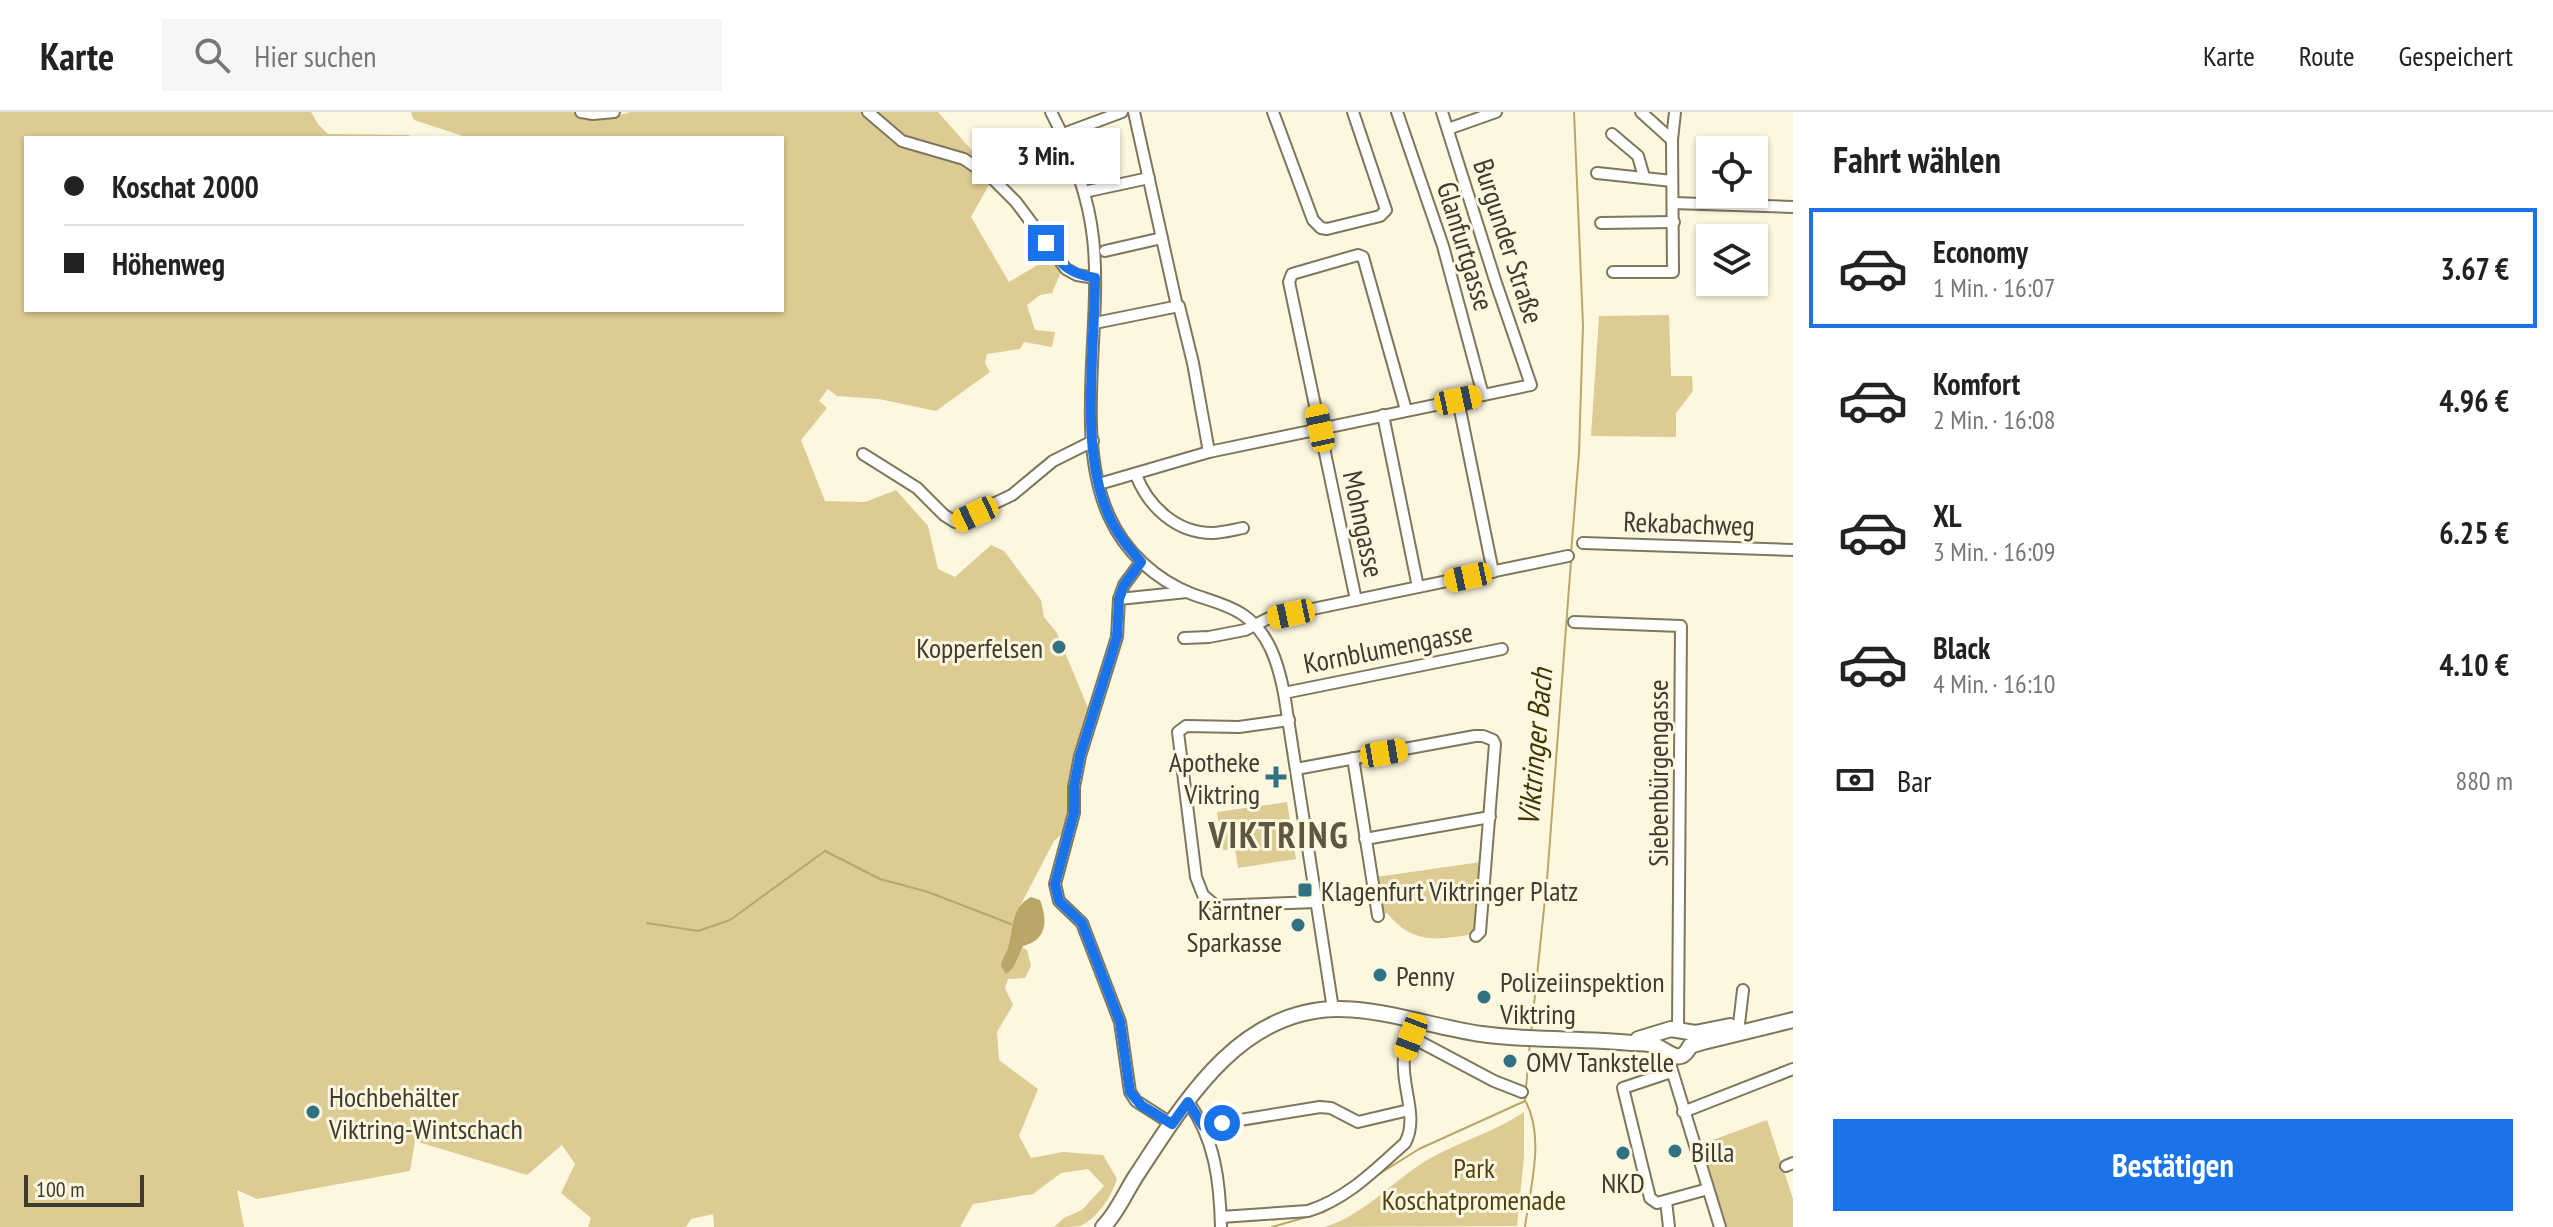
<!DOCTYPE html>
<html lang="de">
<head>
<meta charset="utf-8">
<style>
  body { margin:0; font-family:"PT Sans Narrow",sans-serif; background:#f6f6f6; color:#222; height:100vh; display:flex; flex-direction:column; font-size:30px; white-space:nowrap }
  * { box-sizing:border-box; margin:0 }
  p { font-size:26px; color:#767676 }
  .icon { flex:none; width:44px; height:44px; fill:none; stroke:currentColor; stroke-width:2; stroke-linecap:round; stroke-linejoin:round }
  .map { position:relative; flex:1; overflow:hidden }
  .sheet { display:flex; flex-direction:column; background:#fff; width:760px }
  .sheet>* { flex:none }
  .top-card { position:absolute; left:24px; top:24px; width:760px; height:176px; border-radius:0px; box-shadow:0 2px 6px #0004; display:grid; align-content:center; height:176px; padding:0 40px; background:#fff }
  .controls { position:absolute; left:1696px; top:24px; display:grid; gap:16px }
  .controls a { display:grid; place-items:center; width:72px; height:72px; border-radius:0px; background:#fff; box-shadow:0 2px 6px #0004; font-size:40px }
  .scale { position:absolute; left:24px; bottom:20px; width:120px; box-sizing:border-box; padding-left:8px; border:4px solid #3f3b30; border-top:0; font-size:22px; line-height:28px; white-space:nowrap; color:#3f3b30; -webkit-text-stroke:6px #fef7e0; paint-order:stroke }
  .end { position:absolute; width:36px; height:36px; margin:-18px; border:10px solid #1a73e8; background:#fff; box-shadow:0 0 0 4px #fff }
  .from { border-radius:50% }
  .bubble { position:absolute; height:56px; border-radius:0px; background:#fff; box-shadow:0 2px 6px #0004; font-size:26px; font-weight:600; line-height:56px; text-align:center }
  .car { position:absolute; width:24px; height:48px; margin:-24px -12px; border-radius:10px; box-shadow:0 0 6px 2px #0007; background:linear-gradient(#f5c518 24%,#345 0 40%,#f5c518 0 76%,#345 0 86%,#f5c518 0) }
  .top-card b { display:flex; align-items:center; gap:28px; height:76px; font-size:30px }
  .top-card b+b { border-top:2px solid #e0e0e0 }
  .top-card i { width:20px; height:20px; background:#222 }
  ul { padding:0; list-style:none }
  li { display:flex; align-items:center; gap:24px; height:120px; margin:0 16px 12px; padding:0 24px; border:4px solid transparent; border-radius:0px }
  li div { flex:1 }
  li b { display:block; font-size:30px }
  li em { font-style:normal; font-weight:600 }
  li.active { border-color:#1a73e8 }
  li>.icon { width:72px; height:72px; stroke-width:1.5 }
  h2 { padding:0 40px; font-size:36px; line-height:96px }
  .pay { display:flex; align-items:center; gap:20px; height:88px; padding:0 40px; font-size:30px }
  .pay p { margin-inline-start:auto }
  .cta { display:flex; gap:16px; margin-top:auto; padding:16px 40px }
  .cta a { flex:1; height:92px; border-radius:0px; background:#1a73e8; color:#fff; font-size:32px; font-weight:600; line-height:92px; text-align:center }
  header { display:flex; align-items:center; gap:48px; box-sizing:border-box; height:112px; padding:0 40px; background:#fff; border-bottom:2px solid #e0e0e0 }
  header strong { font-size:38px }
  nav { display:flex; gap:44px; margin-inline-start:auto; font-size:28px }
  .search { width:560px; height:72px; background:#f6f6f6; display:flex; align-items:center; gap:20px; box-sizing:border-box; padding:0 28px; border-radius:0px; color:#767676; font-size:30px }
  main { display:flex; flex:1; min-height:0 }
  .map>svg:first-child { display:block }
  .green { fill:#dccb92 }
  .water { fill:#baa767 }
  .lines { fill:none; stroke-linecap:round; stroke-linejoin:round }
  .stream { stroke:#baa767; stroke-width:2 }
  .minor-casing { stroke:#7e775c; stroke-width:14 }
  .major-casing { stroke:#7e775c; stroke-width:18 }
  .minor { stroke:#fff; stroke-width:10 }
  .major { stroke:#fff; stroke-width:14 }
  .route { stroke:#1a73e8; stroke-width:10 }
  .poi-dot { fill:#307184; stroke:#fef7e0; stroke-width:3 }
  .labels { text-anchor:middle; dominant-baseline:central; stroke-width:6; stroke-linejoin:round; paint-order:stroke }
  .street-label { font-size:28px; fill:#3f3b30; stroke:#fef7e0 }
  .poi-label { font-size:28px; fill:#3f3b30; stroke:#fef7e0; text-anchor:start }
  .park-label { font-size:28px; fill:#514310; stroke:#fef7e0 }
  .water-label { font-size:30px; font-style:italic; fill:#423500; stroke:#fef7e0 }
  .district-label { font-size:36px; font-weight:bold; letter-spacing:2px; fill:#5e563d; stroke:#fef7e0 }
</style>
</head>
<body>
<header>
<strong>Karte</strong>
<div class="search"><svg class="icon" aria-label="search" viewBox="0 0 24 24"><circle cx="10" cy="10" r="6"/><path d="M15 15l6 6"/></svg>Hier suchen</div>
<nav><a>Karte</a><a>Route</a><a>Gespeichert</a></nav>
</header>
<main>
<div class="map">
<svg width="1793" height="1115" viewBox="0 0 1793 1115">
  <rect width="100%" height="100%" fill="#fef7e0"/>
  <!-- green -->
  <g class="green">
    <path d="M0 0H311L318 12 328 22 409 23 411 26H26V198H782V26H469L414 8 411 1 413 0H572C591 8 610 7 630 0H862L900 32 970 55 990 71 971 105 1009 170 1051 145 1061 160 1052 181 1040 183 1027 193 1035 218 1055 220 1052 235 1024 230 1020 237 987 242 985 251 990 260 936 299 879 287 837 284 828 277 819 289 827 296 801 328 825 389 865 390 896 378 928 414 938 457 955 465 991 433 1004 439 1041 488 1044 505 1057 521 1088 596 1076 639 1067 717 1054 729 1018 798 1013 830 1027 838 1031 854 1025 866 1008 867 1005 876 1013 893 997 920 999 948 1038 977 1019 1024 1031 1046 1063 1040 1103 1043 1117 1067C1111 1085 1098 1106 1080 1114 1073 1115 1062 1115 1054 1115L1064 1106 1082 1098 1104 1074 1088 1057 1061 1061 1033 1082 973 1092 960 1115H714L713 1102 691 1107 686 1115H588L591 1106 561 1081 575 1052 562 1033 527 1063 415 1029 410 1059 257 1087 237 1078 244 1115H0Z"/>
    <path d="M872 0H938L999 69 897 22Z"/>
    <path d="M1669 203 1671 264H1692L1693 279 1676 301V325L1591 324 1599 204Z"/>
    <path d="M1287 690 1296 747 1238 756 1235 737 1223 738 1217 700Z"/>
    <path d="M1481 750 1474 822C1438 828 1413 833 1387 801L1379 803 1376 765Z"/>
    <path d="M1524 1000V1045L1517 1114 1325 1115C1366 1102 1393 1068 1429 1047 1460 1029 1495 1020 1524 1000Z"/>
    <path d="M1767 1008 1793 1087V1115H1726L1699 1033Z"/>
  </g>
  <!-- water -->
  <path class="water" d="M1031 785 1040 788C1048 809 1047 828 1023 834L1013 856 1006 862 1001 854C1002 847 1006 842 1008 836 1014 817 1010 796 1031 785Z"/>
  <g class="lines">
    <!-- stream -->
    <g class="stream">
      <path d="M1571 442 1579 341 1583 213 1574 0"/>
      <path d="M647 811 698 819 730 808 825 739 880 767 928 780 1011 812"/>
      <path d="M1531 921 1547 768 1571 449"/>
      <path d="M1526 976 1530 931"/>
      <path d="M1376 1064 1419 1037 1525 989 1526 983"/>
      <path d="M1272 1115 1324 1100 1335 1093"/>
      <path d="M1525 1115C1530 1076 1545 1027 1526 990"/>
    </g>
    <!-- minor casing -->
    <g class="minor-casing">
      <g id="minor">
        <path d="M581 0 593 2 614 0"/>
        <path d="M868 0 902 29 964 47 992 66 1016 90 1066 157 1077 163 1095 166"/>
        <path d="M1051 0C1072 40 1088 81 1093 126 1103 213 1073 325 1109 404 1125 440 1156 468 1192 482 1208 488 1227 492 1242 502 1269 520 1278 551 1284 581L1333 897"/>
        <path d="M1134 0 1177 194"/>
        <path d="M1273 0 1313 108 1321 116 1327 117 1380 104 1386 98 1353 0"/>
        <path d="M1397 0 1443 134 1483 283"/>
        <path d="M1641 0 1672 28"/>
        <path d="M1448 17 1496 0"/>
        <path d="M1063 22 1122 0"/>
        <path d="M1612 22 1638 44 1644 65"/>
        <path d="M1597 61 1672 69"/>
        <path d="M1084 80 1149 66"/>
        <path d="M1673 91 1793 95"/>
        <path d="M1601 111 1674 110"/>
        <path d="M1105 139 1162 126"/>
        <path d="M1613 160H1673L1672 28 1675 0"/>
        <path d="M1095 211 1179 194 1193 251 1209 340"/>
        <path d="M1458 288 1493 460"/>
        <path d="M1383 303 1418 475"/>
        <path d="M863 342 917 376 944 403 955 410 1012 383 1053 349 1093 329"/>
        <path d="M1136 363C1148 394 1176 421 1212 421 1222 421 1233 418 1243 416"/>
        <path d="M1099 372 1209 340 1531 273 1495 168 1442 0"/>
        <path d="M1583 431 1793 438"/>
        <path d="M1119 487 1124 473 1141 450"/>
        <path d="M1356 488 1289 170 1292 162 1358 143 1363 145 1406 298"/>
        <path d="M1574 510 1681 514 1678 916"/>
        <path d="M1184 526 1209 525 1245 518 1269 506 1568 444"/>
        <path d="M1284 581 1502 537"/>
        <path d="M1289 608 1239 615 1186 614 1178 620 1196 765 1203 783 1216 794 1316 790"/>
        <path d="M1353 646 1378 804"/>
        <path d="M1296 657 1475 624H1483L1493 628 1495 632 1480 820 1476 824"/>
        <path d="M1365 727 1490 705"/>
        <path d="M1739 912 1743 878"/>
        <path d="M1411 925 1494 969 1522 980"/>
        <path d="M1667 942 1720 1115"/>
        <path d="M1671 960 1623 976 1650 1086 1657 1091 1708 1077"/>
        <path d="M1188 990C1215 1026 1220 1071 1221 1115"/>
        <path d="M1683 1000 1793 957"/>
        <path d="M1172 1012 1136 989 1130 980 1120 910 1082 811 1059 789 1055 772 1074 701V675L1080 644 1117 525 1119 487 1187 480"/>
        <path d="M1203 1014 1320 995 1331 996 1358 1010 1409 998"/>
        <path d="M1786 1054 1793 1051"/>
        <path d="M1666 1089 1669 1115"/>
        <path d="M1221 1105 1308 1099C1347 1087 1376 1057 1405 1031 1419 1006 1401 974 1404 947 1405 933 1411 922 1411 908"/>
      </g>
    </g>
    <!-- major casing -->
    <g class="major-casing">
      <g id="major">
        <path d="M1638 927 1671 917 1695 921 1730 914"/>
        <path d="M1103 1115C1117 1101 1125 1081 1136 1064 1184 991 1238 898 1337 897 1386 897 1433 915 1481 922 1531 929 1582 926 1632 931 1640 931 1649 931 1656 934 1670 940 1680 954 1690 934L1703 930 1793 908"/>
      </g>
    </g>
    <!-- minor -->
    <use href="#minor" class="minor"/>
    <!-- major -->
    <use href="#major" class="major"/>
  </g>
  <g class="lines">
    <!-- route -->
    <path class="route" d="M1046 131C1062 153 1067 161 1095 166 1095 239 1079 337 1109 404 1117 422 1129 436 1141 450L1124 473 1119 487 1117 525 1080 644 1074 675V701L1055 772 1059 789 1082 811 1120 910 1130 980 1141 993 1172 1012 1188 990 1203 1014 1222 1011"/>
  </g>
  <!-- markers -->
  <g class="poi-dot">
    <circle cx="1059" cy="535" r="8"/>
    <path d="M1272 653h8v8h8v8h-8v8h-8v-8h-8v-8h8z"/>
    <rect x="1297" y="770" width="16" height="16" rx="4"/>
    <circle cx="1298" cy="813" r="8"/>
    <circle cx="1380" cy="863" r="8"/>
    <circle cx="1484" cy="885" r="8"/>
    <circle cx="1510" cy="949" r="8"/>
    <circle cx="313" cy="1000" r="8"/>
    <circle cx="1675" cy="1039" r="8"/>
    <circle cx="1623" cy="1041" r="8"/>
  </g>
  <g class="labels">
    <!-- street labels -->
    <g class="street-label">
      <text transform="translate(1509 129) rotate(72)">Burgunder Straße</text>
      <text transform="translate(1466 134) rotate(73)">Glanfurtgasse</text>
      <text transform="translate(1689 411) rotate(2)">Rekabachweg</text>
      <text transform="translate(1364 412) rotate(78)">Mohngasse</text>
      <text transform="translate(1388 535) rotate(-11)">Kornblumengasse</text>
      <text transform="translate(1657 661) rotate(-90)">Siebenbürgengasse</text>
    </g>
    <!-- poi labels -->
    <g class="poi-label">
      <text x="1043" y="535" text-anchor="end">Kopperfelsen</text>
      <text x="1260" y="649" text-anchor="end">Apotheke<tspan x="1260" dy="32">Viktring</tspan></text>
      <text x="1321" y="778">Klagenfurt Viktringer Platz</text>
      <text x="1282" y="797" text-anchor="end">Kärntner<tspan x="1282" dy="32">Sparkasse</tspan></text>
      <text x="1396" y="863">Penny</text>
      <text x="1500" y="869">Polizeiinspektion<tspan x="1500" dy="32">Viktring</tspan></text>
      <text x="1526" y="949">OMV Tankstelle</text>
      <text x="329" y="984">Hochbehälter<tspan x="329" dy="32">Viktring-Wintschach</tspan></text>
      <text x="1691" y="1039">Billa</text>
      <text x="1623" y="1070" text-anchor="middle">NKD</text>
    </g>
    <!-- park labels -->
    <g class="park-label">
      <text x="1474" y="1055">Park<tspan x="1474" dy="32">Koschatpromenade</tspan></text>
    </g>
    <!-- water labels -->
    <g class="water-label">
      <text transform="translate(1534 635) rotate(-85)">Viktringer Bach</text>
    </g>
    <!-- district labels -->
    <g class="district-label">
      <text x="1279" y="722">VIKTRING</text>
    </g>
  </g>
</svg>
<div class="controls">
<a><svg class="icon" aria-label="locate" viewBox="0 0 24 24"><circle cx="12" cy="12" r="6"/><path d="M12 2v4M12 18v4M2 12h4M18 12h4"/></svg></a>
<a><svg class="icon" aria-label="layers" viewBox="0 0 24 24"><path d="M12 4l9 5-9 5-9-5zM3 14l9 5 9-5"/></svg></a>
</div>
<div class="scale">100 m</div>
<i class="end from" style="left:1222px;top:1011px"></i>
<i class="end" style="left:1046px;top:131px"></i>
<div class="bubble" style="left:972px;top:16px;width:148px">3 Min.</div>
<i class="car" style="left:1458px;top:288px;rotate:78deg"></i>
<i class="car" style="left:1320px;top:316px;rotate:348deg"></i>
<i class="car" style="left:975px;top:402px;rotate:245deg"></i>
<i class="car" style="left:1468px;top:465px;rotate:258deg"></i>
<i class="car" style="left:1291px;top:502px;rotate:258deg"></i>
<i class="car" style="left:1384px;top:641px;rotate:80deg"></i>
<i class="car" style="left:1411px;top:925px;rotate:201deg"></i>
<div class="top-card">
<b><i class="from"></i>Koschat 2000</b>
<b><i></i>Höhenweg</b>
</div>
</div>
<section class="sheet">
<h2>Fahrt wählen</h2>
<ul>
<li class="active"><svg class="icon" aria-label="car" viewBox="0 0 24 24"><path d="M5 17H2v-5l4-1 3-4h7l3 4 3 1v5h-3M9 17h6M6 11h13"/><circle cx="7" cy="17" r="2"/><circle cx="17" cy="17" r="2"/></svg><div><b>Economy</b><p>1 Min. · 16:07</p></div><em>3.67 €</em></li>
<li><svg class="icon" aria-label="car" viewBox="0 0 24 24"><path d="M5 17H2v-5l4-1 3-4h7l3 4 3 1v5h-3M9 17h6M6 11h13"/><circle cx="7" cy="17" r="2"/><circle cx="17" cy="17" r="2"/></svg><div><b>Komfort</b><p>2 Min. · 16:08</p></div><em>4.96 €</em></li>
<li><svg class="icon" aria-label="car" viewBox="0 0 24 24"><path d="M5 17H2v-5l4-1 3-4h7l3 4 3 1v5h-3M9 17h6M6 11h13"/><circle cx="7" cy="17" r="2"/><circle cx="17" cy="17" r="2"/></svg><div><b>XL</b><p>3 Min. · 16:09</p></div><em>6.25 €</em></li>
<li><svg class="icon" aria-label="car" viewBox="0 0 24 24"><path d="M5 17H2v-5l4-1 3-4h7l3 4 3 1v5h-3M9 17h6M6 11h13"/><circle cx="7" cy="17" r="2"/><circle cx="17" cy="17" r="2"/></svg><div><b>Black</b><p>4 Min. · 16:10</p></div><em>4.10 €</em></li>
</ul>
<div class="pay"><svg class="icon" aria-label="cash" viewBox="0 0 24 24"><path d="M3 7h18v10H3z"/><circle cx="12" cy="12" r="2"/></svg>Bar<p>880 m</p></div>
<div class="cta"><a>Bestätigen</a></div>
</section>
</main>
</body>
</html>
